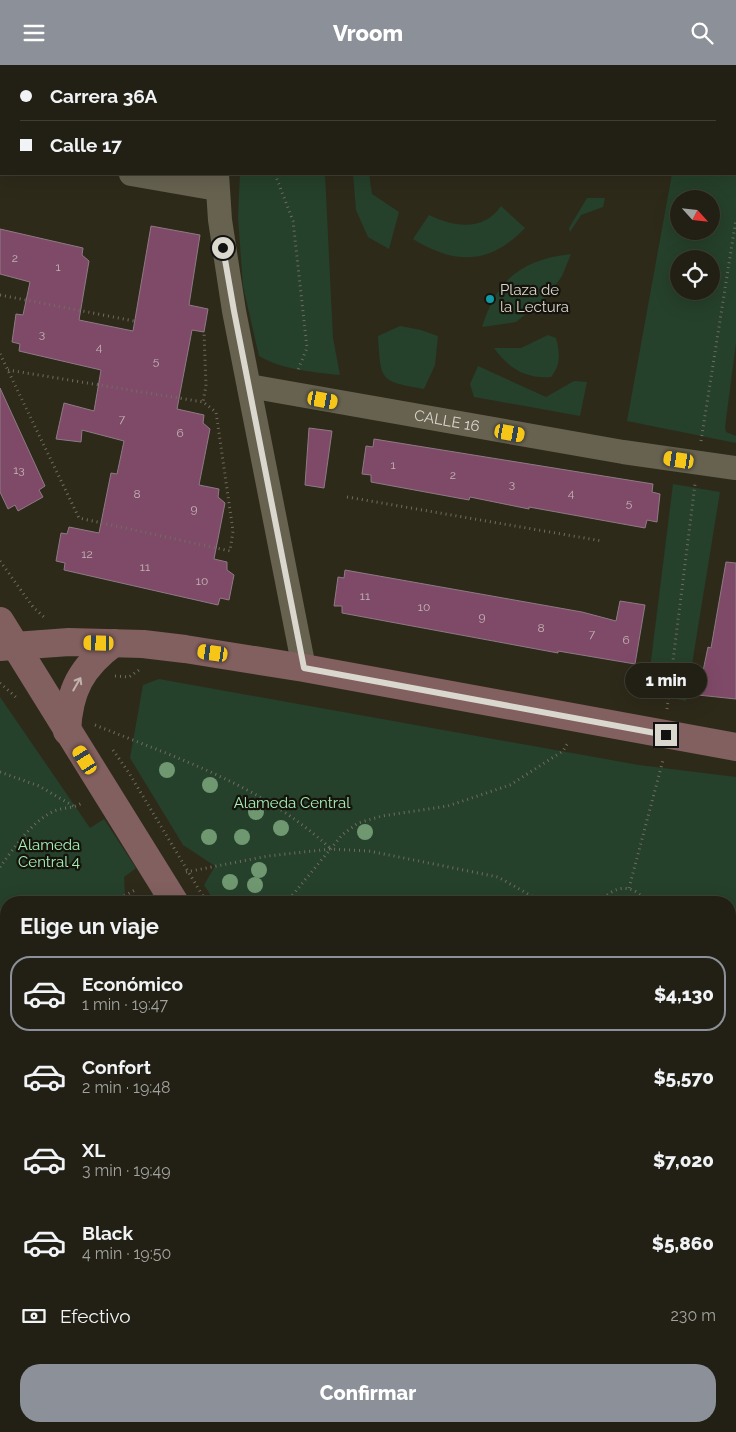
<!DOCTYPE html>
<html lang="es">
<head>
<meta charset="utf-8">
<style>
  body { margin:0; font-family:Raleway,sans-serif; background:#2a281d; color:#f1f3f6; height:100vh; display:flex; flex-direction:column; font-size:19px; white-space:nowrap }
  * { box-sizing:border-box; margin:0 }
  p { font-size:16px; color:#a2a3a0 }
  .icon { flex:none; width:28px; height:28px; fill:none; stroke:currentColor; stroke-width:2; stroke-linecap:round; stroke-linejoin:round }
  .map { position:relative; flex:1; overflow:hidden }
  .panel { position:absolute; left:0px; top:831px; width:736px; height:536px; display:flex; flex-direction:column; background:#222014; border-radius:20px 20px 0 0; box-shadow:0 5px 20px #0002,0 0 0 1px #3f3e34 }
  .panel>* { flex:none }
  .banner { position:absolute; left:0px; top:0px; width:736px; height:110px; box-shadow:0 5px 20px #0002,0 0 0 1px #3f3e34; display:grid; align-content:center; height:110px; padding:0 20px; background:#222014 }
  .needle { width:32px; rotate:117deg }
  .tools { position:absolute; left:670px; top:125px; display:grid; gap:10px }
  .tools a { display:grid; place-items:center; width:50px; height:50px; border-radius:50%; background:#222014; box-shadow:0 5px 20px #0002,0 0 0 1px #3f3e34; font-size:25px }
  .end { position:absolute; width:22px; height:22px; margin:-11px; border:6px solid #dad8ce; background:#111; box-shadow:0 0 0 2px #111 }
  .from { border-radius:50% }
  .bubble { position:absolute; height:35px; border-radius:18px; background:#222014; box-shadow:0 5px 20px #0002,0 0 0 1px #3f3e34; font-size:16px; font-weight:800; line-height:35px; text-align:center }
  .car { position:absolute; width:15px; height:30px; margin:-15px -8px; border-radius:6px; box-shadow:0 0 4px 1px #0007; background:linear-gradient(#f5c518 24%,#345 0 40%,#f5c518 0 76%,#345 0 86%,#f5c518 0) }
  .banner b { display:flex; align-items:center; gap:18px; height:48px; font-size:19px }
  .banner b+b { border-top:1px solid #3f3e34 }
  .banner i { width:12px; height:12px; background:#f1f3f6 }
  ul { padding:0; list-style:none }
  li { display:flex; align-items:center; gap:15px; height:75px; margin:0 10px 8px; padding:0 10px; border:2px solid transparent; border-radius:20px }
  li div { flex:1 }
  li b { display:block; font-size:19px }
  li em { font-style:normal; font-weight:800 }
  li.current { border-color:#8c9099 }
  li>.icon { width:45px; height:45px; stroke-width:1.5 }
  h2 { padding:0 20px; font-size:22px; line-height:60px }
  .pay { display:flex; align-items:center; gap:12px; height:55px; padding:0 20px; font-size:19px }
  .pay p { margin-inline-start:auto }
  .cta { display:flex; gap:10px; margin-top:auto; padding:10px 20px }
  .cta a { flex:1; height:58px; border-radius:20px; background:#8c9099; color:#fff; font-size:20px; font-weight:800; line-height:58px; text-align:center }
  header { display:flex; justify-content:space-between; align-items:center; height:65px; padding:0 20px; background:#8c9099; color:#fff; font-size:22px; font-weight:800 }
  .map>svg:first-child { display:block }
  .built { fill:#3a341d }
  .green { fill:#25402b; fill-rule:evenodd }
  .building { fill:#7f4a68; stroke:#8d7a84 }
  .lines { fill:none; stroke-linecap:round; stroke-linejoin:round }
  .path { stroke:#706d60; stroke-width:3; stroke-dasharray:1 4; stroke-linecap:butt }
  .street { stroke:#676250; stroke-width:24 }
  .secondary { stroke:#82605f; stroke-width:28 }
  .tree { fill:#709870 }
  .oneway { stroke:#c0b4ad }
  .route { stroke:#dad8ce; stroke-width:6 }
  .culture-dot { fill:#0f9aa8; stroke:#15130c; stroke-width:2 }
  .labels { text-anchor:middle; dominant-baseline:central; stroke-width:4.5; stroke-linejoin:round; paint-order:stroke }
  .number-label { font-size:12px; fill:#c3b4b4 }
  .poi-label { font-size:15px; fill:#dad8ce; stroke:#15130c; text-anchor:start }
  .street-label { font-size:15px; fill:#dad8ce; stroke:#15130c }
  .park-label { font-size:15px; fill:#a6f2b6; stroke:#15130c }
</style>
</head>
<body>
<header><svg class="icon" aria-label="menu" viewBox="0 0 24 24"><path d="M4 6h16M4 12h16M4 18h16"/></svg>Vroom<svg class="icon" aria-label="search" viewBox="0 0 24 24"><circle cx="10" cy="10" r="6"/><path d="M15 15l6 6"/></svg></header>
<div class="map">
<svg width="736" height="1367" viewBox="0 0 736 1367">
  <rect width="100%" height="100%" fill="#2e2a1a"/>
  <!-- built -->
  <rect class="built" x="0" y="1157" width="6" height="160"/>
  <!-- green -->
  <g class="green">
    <path d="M736 33V278L725 362 726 367 736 371V378L627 356 672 109H735ZM679 134H711V166H679ZM679 194H711V226H679Z"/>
    <path d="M240 109H325L333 273 340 310C312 307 283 305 259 291L243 221 238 152Z"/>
    <path d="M353 109H369L372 129 399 147 389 184 368 172 356 145Z"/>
    <path d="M587 133H605L603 142 581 150 570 167 569 163Z"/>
    <path d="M501 141 525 163C490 200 455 200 413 174L429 150C454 162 483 167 501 141Z"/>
    <path d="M571 189 562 211 548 231 516 257 482 262C497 214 521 195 571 189Z"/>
    <path d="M400 261 421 265 438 271 435 300 424 324C379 316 381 316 378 271Z"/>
    <path d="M548 270 556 273C560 288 561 300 551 312 526 314 508 303 494 283H521Z"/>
    <path d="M478 301 546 332 574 316 587 317 580 351 474 332 470 319Z"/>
    <path d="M673 419 720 427 686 636 647 628Z"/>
    <path d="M159 614 639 700 736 712V979L730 978V838L215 837 204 820 215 801 183 780 130 693 143 620Z"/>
    <path d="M0 632 90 763 104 754 136 803 124 812 125 830 142 836 153 829 158 837 6 838V1065L0 1097Z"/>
    <path d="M389 1361H467L470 1367H393Z"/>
    <path d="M535 1361H571L574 1367H539Z"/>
  </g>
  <!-- building -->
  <g class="building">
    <path d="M151 161 200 170 189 240 208 244 204 267 192 265 177 344 204 350 203 358 210 364 199 420 219 424 218 432 225 438 214 494 227 497V505L234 510 229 535 220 533 218 540 64 505 65 498 56 496 61 468 67 469 69 462 99 468 111 408 117 409 124 376 82 365 81 377 56 374 64 338 94 346 101 305 19 286 20 279 12 277 16 249 23 250 30 217 0 209V164L83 183 82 190 89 196 79 255 133 266Z"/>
    <path d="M0 323 45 421 39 425 43 432 18 446 15 440 8 444 0 427Z"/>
    <path d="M309 363 332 366 324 423 305 420Z"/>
    <path d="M374 374 653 419 652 427 660 429 657 457 647 455 645 463 529 442V444L470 432 469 435 371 417V410L362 409 366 381 373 382Z"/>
    <path d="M726 497 736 498V634L698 630 708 582 711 583Z"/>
    <path d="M345 505 582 547 616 556 620 536 645 540 635 599 558 586V588L342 548V541H334L338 512 344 513Z"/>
  </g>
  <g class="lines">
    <!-- path -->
    <g class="path">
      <path d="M554 1V0"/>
      <path d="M735 97H736"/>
      <path d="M275 109 293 156 307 283 297 307"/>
      <path d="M0 230 134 256"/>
      <path d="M0 289 79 453 230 486 233 466 216 347 203 337 206 321 204 267"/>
      <path d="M8 305 203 337"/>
      <path d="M701 376 736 154"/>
      <path d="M347 432 602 476"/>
      <path d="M0 496 33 542 46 554"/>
      <path d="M115 611 129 612 139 605"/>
      <path d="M0 618 18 634"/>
      <path d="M667 644 695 419"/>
      <path d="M95 660C179 694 264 721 331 784"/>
      <path d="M113 685 129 708 207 838"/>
      <path d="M0 707 39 721 75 742"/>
      <path d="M0 802C14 783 31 757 54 746 64 742 74 744 83 737"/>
      <path d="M186 807 268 791 331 784 369 786 498 812 544 838"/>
      <path d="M629 823 663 695"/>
      <path d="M111 838 137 824"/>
      <path d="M286 838 342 770 358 758 382 751 448 741 510 720 563 686 569 676"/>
      <path d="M601 838C612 819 636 818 646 838"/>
      <path d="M730 851 736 850"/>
      <path d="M0 920 6 915"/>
      <path d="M19 1361V1367"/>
      <path d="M94 1361 95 1367"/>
      <path d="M154 1361 155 1367"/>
      <path d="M529 1361 533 1367"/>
    </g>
    <!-- street -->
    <g class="street">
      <path d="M223 1V0"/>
      <path d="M0 85 1 86"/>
      <path d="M131 109 217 124"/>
      <path d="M217 109 220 155 234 246 304 603"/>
      <path id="s1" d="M249 321 623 387 736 403"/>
    </g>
    <!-- secondary -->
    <g class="secondary">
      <path d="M0 556 175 838"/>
      <path d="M0 582 69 577 143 579 185 584 304 603 736 682"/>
      <path d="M67 666C69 626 81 602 114 578"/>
      <path d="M495 1361 499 1367"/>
    </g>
  </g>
  <!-- trees -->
  <g class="tree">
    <circle cx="167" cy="705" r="8"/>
    <circle cx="210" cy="720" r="8"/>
    <circle cx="256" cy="747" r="8"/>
    <circle cx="281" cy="763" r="8"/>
    <circle cx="365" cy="767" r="8"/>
    <circle cx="209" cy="772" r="8"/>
    <circle cx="242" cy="772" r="8"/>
    <circle cx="259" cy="805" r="8"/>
    <circle cx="230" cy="817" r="8"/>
    <circle cx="255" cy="820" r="8"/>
  </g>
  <!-- one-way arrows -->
  <defs><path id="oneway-shaft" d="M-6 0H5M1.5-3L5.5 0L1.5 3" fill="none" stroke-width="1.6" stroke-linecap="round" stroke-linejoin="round" transform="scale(1.25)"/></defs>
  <use class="oneway" href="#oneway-shaft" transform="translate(77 619) rotate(-60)"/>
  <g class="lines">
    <!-- route -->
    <path class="route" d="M223 183 234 246 304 603 666 670"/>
  </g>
  <!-- markers -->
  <circle class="culture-dot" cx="490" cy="234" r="5"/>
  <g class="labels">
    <!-- number labels -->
    <g class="number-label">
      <text x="15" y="193">2</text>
      <text x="58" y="202">1</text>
      <text x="42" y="269">3</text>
      <text x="99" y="282">4</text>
      <text x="156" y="296">5</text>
      <text x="122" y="354">7</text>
      <text x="180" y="368">6</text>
      <text x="393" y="400">1</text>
      <text x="19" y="405">13</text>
      <text x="453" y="410">2</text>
      <text x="512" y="419">3</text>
      <text x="571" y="428">4</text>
      <text x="137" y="429">8</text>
      <text x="629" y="438">5</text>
      <text x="194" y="444">9</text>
      <text x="87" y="489">12</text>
      <text x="145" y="502">11</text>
      <text x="202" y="516">10</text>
      <text x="365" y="531">11</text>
      <text x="424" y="542">10</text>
      <text x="482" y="552">9</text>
      <text x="541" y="563">8</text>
      <text x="592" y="569">7</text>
      <text x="626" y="575">6</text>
    </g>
    <!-- poi labels -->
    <g class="poi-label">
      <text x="500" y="225">Plaza de<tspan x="500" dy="17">la Lectura</tspan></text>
    </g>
    <!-- street labels -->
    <g class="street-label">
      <text stroke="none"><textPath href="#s1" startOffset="201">CALLE 16</textPath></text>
    </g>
    <!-- park labels -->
    <g class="park-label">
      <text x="292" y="738">Alameda Central</text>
      <text x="49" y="780">Alameda<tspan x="49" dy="17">Central 4</tspan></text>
    </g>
  </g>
</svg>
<div class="tools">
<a><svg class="needle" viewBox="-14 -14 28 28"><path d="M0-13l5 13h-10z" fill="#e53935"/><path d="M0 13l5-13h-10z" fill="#a2a3a0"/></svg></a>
<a><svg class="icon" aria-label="locate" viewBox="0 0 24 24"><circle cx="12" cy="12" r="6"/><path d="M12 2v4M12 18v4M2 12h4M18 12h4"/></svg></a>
</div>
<i class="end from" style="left:223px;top:183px"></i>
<i class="end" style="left:666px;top:670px"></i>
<div class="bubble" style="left:625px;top:598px;width:82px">1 min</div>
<i class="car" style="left:323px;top:335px;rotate:100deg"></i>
<i class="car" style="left:510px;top:368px;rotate:100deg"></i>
<i class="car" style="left:679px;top:395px;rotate:279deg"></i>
<i class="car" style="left:99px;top:578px;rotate:271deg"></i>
<i class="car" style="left:213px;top:588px;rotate:278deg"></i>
<i class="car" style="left:85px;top:695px;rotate:328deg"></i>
<div class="banner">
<b><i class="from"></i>Carrera 36A</b>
<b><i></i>Calle 17</b>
</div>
<section class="panel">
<h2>Elige un viaje</h2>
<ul>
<li class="current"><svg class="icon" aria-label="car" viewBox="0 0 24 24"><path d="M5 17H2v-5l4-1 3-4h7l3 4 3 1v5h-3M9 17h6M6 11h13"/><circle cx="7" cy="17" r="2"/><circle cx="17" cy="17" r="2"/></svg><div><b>Económico</b><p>1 min · 19:47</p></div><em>$4,130</em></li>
<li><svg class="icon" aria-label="car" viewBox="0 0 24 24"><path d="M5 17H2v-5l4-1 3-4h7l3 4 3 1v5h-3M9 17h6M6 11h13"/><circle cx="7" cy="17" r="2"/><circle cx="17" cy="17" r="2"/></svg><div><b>Confort</b><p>2 min · 19:48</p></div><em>$5,570</em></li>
<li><svg class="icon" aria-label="car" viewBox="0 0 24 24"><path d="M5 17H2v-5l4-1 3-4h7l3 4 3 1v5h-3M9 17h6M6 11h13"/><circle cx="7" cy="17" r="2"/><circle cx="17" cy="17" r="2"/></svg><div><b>XL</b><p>3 min · 19:49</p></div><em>$7,020</em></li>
<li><svg class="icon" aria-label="car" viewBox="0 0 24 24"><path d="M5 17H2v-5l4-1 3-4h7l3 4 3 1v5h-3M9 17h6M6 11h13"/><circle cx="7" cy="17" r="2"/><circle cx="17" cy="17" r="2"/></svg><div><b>Black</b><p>4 min · 19:50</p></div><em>$5,860</em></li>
</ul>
<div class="pay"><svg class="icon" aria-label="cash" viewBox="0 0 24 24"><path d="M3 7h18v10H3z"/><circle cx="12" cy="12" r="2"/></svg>Efectivo<p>230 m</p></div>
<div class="cta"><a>Confirmar</a></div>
</section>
</div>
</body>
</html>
